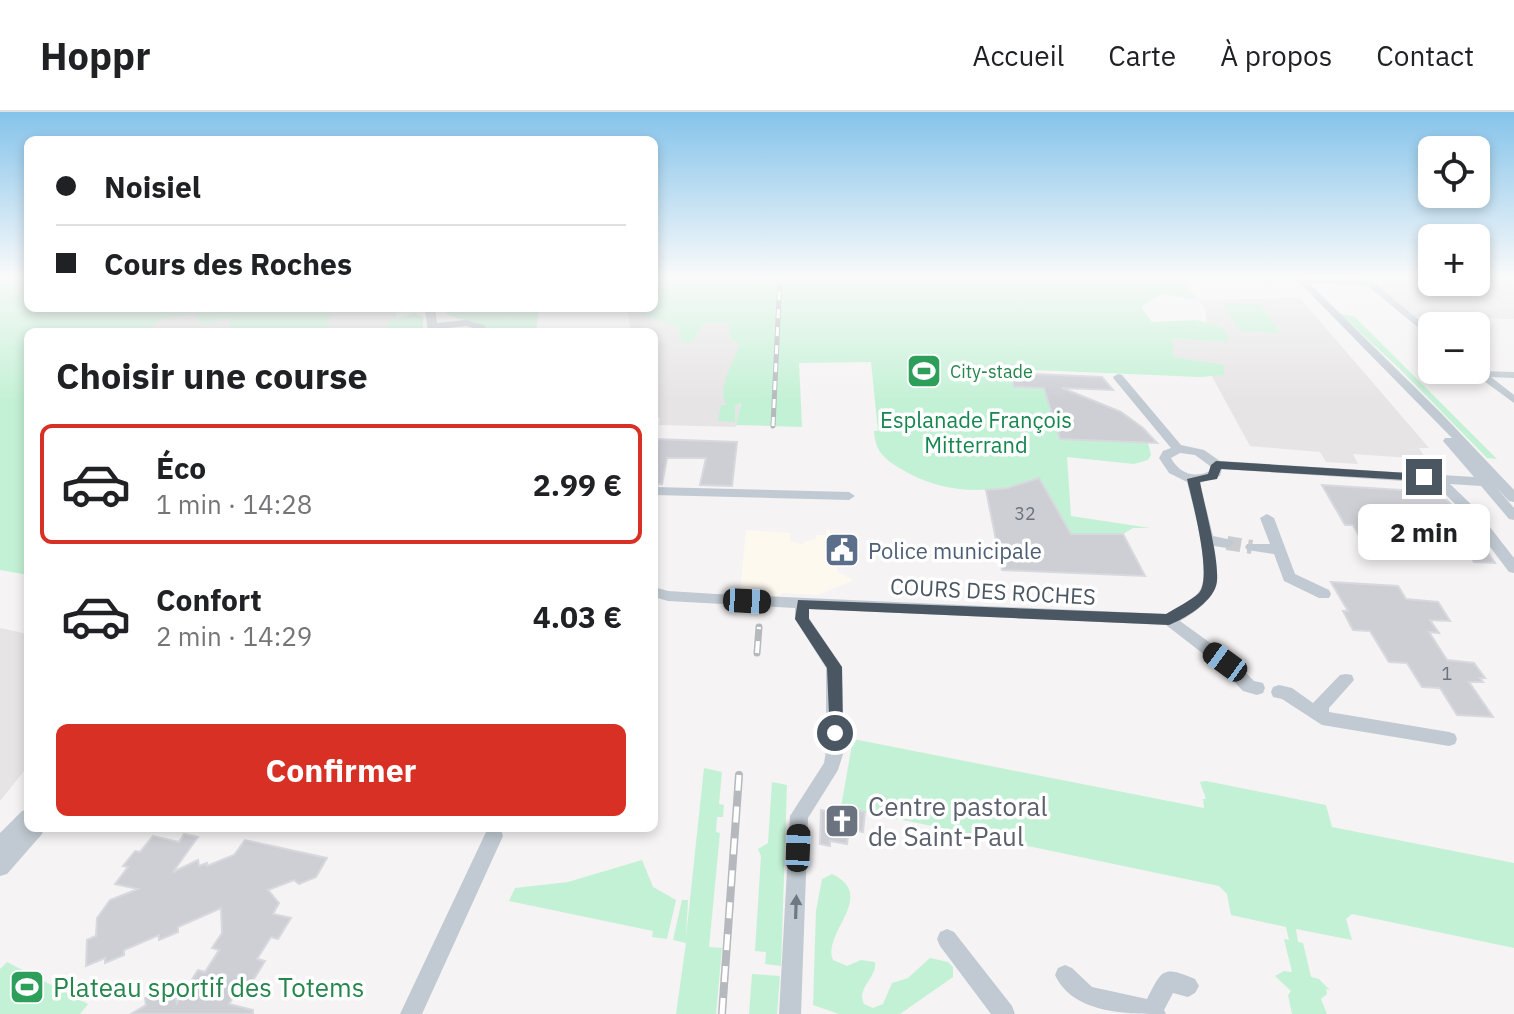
<!DOCTYPE html>
<html lang="fr">
<head>
<meta charset="utf-8">
<style>
  body { margin:0; font-family:"IBM Plex Sans",sans-serif; background:#f2f2f2; color:#202124; height:100vh; display:flex; flex-direction:column; font-size:30px; white-space:nowrap }
  * { box-sizing:border-box; margin:0 }
  p { font-size:26px; color:#757577 }
  .icon { flex:none; width:44px; height:44px; fill:none; stroke:currentColor; stroke-width:2; stroke-linecap:round; stroke-linejoin:round }
  .map { position:relative; flex:1; overflow:hidden }
  .panel { position:absolute; left:24px; top:216px; width:634px; height:504px; display:flex; flex-direction:column; background:#fff; border-radius:12px; box-shadow:0 4px 12px #0003 }
  .panel>* { flex:none }
  .guide { position:absolute; left:24px; top:24px; width:634px; height:176px; border-radius:12px; box-shadow:0 4px 12px #0003; display:grid; align-content:center; height:176px; padding:0 32px; background:#fff }
  .fabs { position:absolute; left:1418px; top:24px; display:grid; gap:16px }
  .fabs a { display:grid; place-items:center; width:72px; height:72px; border-radius:12px; background:#fff; box-shadow:0 4px 12px #0003; font-size:40px }
  .end { position:absolute; width:36px; height:36px; margin:-18px; border:10px solid #4a5661; background:#fff; box-shadow:0 0 0 4px #fff }
  .from { border-radius:50% }
  .bubble { position:absolute; height:56px; border-radius:12px; background:#fff; box-shadow:0 4px 12px #0003; font-size:26px; font-weight:700; line-height:56px; text-align:center }
  .car { position:absolute; width:24px; height:48px; margin:-24px -12px; border-radius:10px; box-shadow:0 0 6px 2px #0007; background:linear-gradient(#222 24%,#8ab4d8 0 40%,#222 0 76%,#8ab4d8 0 86%,#222 0) }
  .guide b { display:flex; align-items:center; gap:28px; height:76px; font-size:30px }
  .guide b+b { border-top:2px solid #e0e0e0 }
  .guide i { width:20px; height:20px; background:#202124 }
  ul { padding:0; list-style:none }
  li { display:flex; align-items:center; gap:24px; height:120px; margin:0 16px 12px; padding:0 16px; border:4px solid transparent; border-radius:12px }
  li div { flex:1 }
  li b { display:block; font-size:30px }
  li em { font-style:normal; font-weight:700 }
  li.selected { border-color:#d93025 }
  li>.icon { width:72px; height:72px; stroke-width:1.5 }
  h2 { padding:0 32px; font-size:36px; line-height:96px }
  .action { display:flex; gap:16px; margin-top:auto; padding:16px 32px }
  .action a { flex:1; height:92px; border-radius:12px; background:#d93025; color:#fff; font-size:32px; font-weight:700; line-height:92px; text-align:center }
  header { display:flex; align-items:center; gap:48px; box-sizing:border-box; height:112px; padding:0 40px; background:#fff; border-bottom:2px solid #e0e0e0 }
  header strong { font-size:38px }
  nav { display:flex; gap:44px; margin-inline-start:auto; font-size:28px }
  .map>svg:first-child { display:block }
  .commercial { fill:#fdf9ef }
  .education { fill:#e6e4e5 }
  .green { fill:#c3f1d5 }
  .building { fill:#cdcfd5; stroke:#d7d9de; stroke-width:2 }
  .lines { fill:none; stroke-linecap:round; stroke-linejoin:round }
  .minor-tunnel { stroke:#caccce; stroke-width:14; stroke-dasharray:14 7; stroke-linecap:butt }
  .minor { fill:#c1cad2; fill-rule:evenodd }
  .rail-far2-casing { stroke:#b5b8bd; stroke-width:5 }
  .rail-far1-casing { stroke:#b5b8bd; stroke-width:7 }
  .rail-casing { stroke:#b5b8bd; stroke-width:8 }
  .rail-far2 { stroke:#fff; stroke-width:3; stroke-dasharray:9; stroke-linecap:butt }
  .rail-far1 { stroke:#fff; stroke-width:4; stroke-dasharray:12; stroke-linecap:butt }
  .rail { stroke:#fff; stroke-width:5; stroke-dasharray:16; stroke-linecap:butt }
  .oneway { fill:#6e7983 }
  .route { fill:#4a5661 }
  .labels { text-anchor:middle; dominant-baseline:central; stroke-width:7; stroke-linejoin:round; paint-order:stroke }
  .far-leisure-label { font-size:18px; fill:#27864d; stroke:#fff; text-anchor:start }
  .number-label { font-size:18px; fill:#6b747e }
  .park-label { font-size:22px; fill:#17864f; stroke:#fff }
  .service-label { font-size:22px; fill:#4e5e75; stroke:#fff; text-anchor:start }
  .street-label { font-size:22px; fill:#4a5661; stroke:#fff }
  .near-worship-label { font-size:26px; fill:#5b616d; stroke:#fff; text-anchor:start }
  .near-leisure-label { font-size:26px; fill:#27864d; stroke:#fff; text-anchor:start }
</style>
</head>
<body>
<header>
<strong>Hoppr</strong>
<nav><a>Accueil</a><a>Carte</a><a>À propos</a><a>Contact</a></nav>
</header>
<div class="map">
<svg width="1514" height="902" viewBox="0 0 1514 902">
  <rect width="100%" height="100%" fill="#f5f3f3"/>
  <!-- commercial -->
  <path class="commercial" d="M826 417H830L831 432 836 439 838 460 854 468 818 483 781 481 780 484 760 483 759 480 740 479 746 418 790 421V429L802 433 803 430 816 427 817 423H826Z"/>
  <!-- education -->
  <g class="education">
    <path d="M1390 164H1432V170H1476V164H1504L1514 171V207L1415 205 1380 174Z"/>
    <path d="M1300 186 1429 336H1419L1426 347 1353 342 1358 352 1326 350 1320 340 1250 334 1210 261 1172 244 1157 221 1207 215 1205 197 1198 188Z"/>
    <path d="M176 196H396L397 220H146Z"/>
    <path d="M627 196H654L755 212 736 315 659 313 660 306 654 305V220H631Z"/>
    <path d="M0 516 28 522V654L0 689Z"/>
  </g>
  <!-- green -->
  <g class="green">
    <path d="M0 164H28V196H350L337 199 329 205 328 218 227 220 232 206 201 213 194 200 161 208 146 220H28V463L0 458Z"/>
    <path d="M654 164H1179L1198 188 1161 182 1141 195 1152 210 1197 208 1224 216 1229 230 1172 226 1174 245 1224 253V263L1200 265 1009 257 1014 275 1044 276 1060 327 1148 331 1151 343 1148 348 1134 352 1067 345 1071 404 1150 416H1133L1123 422H1071L1039 367C992 383 944 383 901 357 884 347 875 339 874 319H878L871 250 799 251 802 315 736 313 741 291 735 293V310L718 309 721 293H727C715 279 735 246 740 233L730 225 729 211H704L693 229 688 231 680 228 679 215 643 204 633 196H654Z"/>
    <path d="M1222 191 1260 192 1280 221 1240 219Z"/>
    <path d="M444 196H539L536 220H489L485 216 487 220H458L482 213 447 203Z"/>
    <path d="M415 201 423 205V220H384L389 209Z"/>
    <path d="M1339 201 1355 205 1497 347 1487 346 1399 256Z"/>
    <path d="M853 627 1204 696 1203 687H1206L1200 670 1206 669 1326 693 1332 715 1514 751V836L1352 802 1346 807 1352 828 1296 817 1298 830 1303 831 1311 865 1319 867 1330 878 1326 877 1327 882 1321 887 1327 902H1292L1288 883 1291 879 1275 864 1284 859 1292 860 1284 827 1289 828 1286 815 1231 803 1227 782 1219 774 841 695Z"/>
    <path d="M704 656 722 660 719 692 724 693 723 705H717L716 720 720 721 709 835 722 836 716 902H676L686 831 673 828 682 788H688L686 825Z"/>
    <path d="M772 670 787 673 781 854 765 852 766 840 755 839 761 744 758 737 768 731Z"/>
    <path d="M642 748 653 775 676 788 667 827 652 825 653 819 509 789 515 776 568 770Z"/>
    <path d="M832 762C878 784 822 820 833 848L847 854 861 848 875 850C877 867 856 875 864 892L873 896 883 892 892 871 908 866 930 846 948 850 953 855V865L900 902H839L813 893 816 799 822 767Z"/>
    <path d="M7 850 88 892 80 902H0V857Z"/>
    <path d="M752 862 780 864 777 902H749Z"/>
  </g>
  <!-- building -->
  <g class="building">
    <path d="M1010 261 1102 265 1113 278 1062 276 1121 300 1143 316 1157 331 1060 327 1044 276 1014 275Z"/>
    <path d="M654 327 737 330 732 374 700 373 706 346H667L662 372H654Z"/>
    <path d="M1039 366 1071 422H1123L1145 464 1002 458 986 378 1008 376Z"/>
    <path d="M1322 373 1432 380 1444 385 1464 405 1495 451 1474 450 1467 440H1463L1438 405 1384 400 1406 434 1363 431 1353 413H1345Z"/>
    <path d="M1331 470 1398 474 1406 487 1438 490 1450 509 1430 508 1439 521 1429 520 1447 548 1474 551 1485 566H1480L1483 570H1469L1493 605 1457 603 1440 576 1422 575 1407 551 1389 550 1370 519 1353 518 1343 499H1348Z"/>
    <path d="M832 693 865 700 863 720 849 717 847 732 830 729V734L820 732 821 698 831 700Z"/>
    <path d="M184 722 198 725 173 760 198 748 199 754 207 751V754L234 743 245 728 327 746 316 765 299 772 294 768 268 778 279 791 273 802 291 806 278 827 271 825 257 847 265 849 251 872 243 870 229 892 253 898V902H131L146 893 145 886 172 870 177 891 198 858 205 860 219 838 212 836 222 821 221 796 178 815V820L159 828V823L124 838V843L105 851V846L86 854 87 828 96 824 97 806 110 788 138 777 115 772 128 755 123 754 135 739 140 740 153 724 179 730Z"/>
  </g>
  <g class="lines">
    <!-- minor-tunnel -->
    <path class="minor-tunnel" d="M1227 431 1252 435"/>
    <!-- minor -->
    <g class="minor">
      <path d="M1293 164 1357 166 1374 170 1432 219V227L1368 174 1309 171 1442 302 1514 378V390L1509 389 1496 375 1514 396V408L1509 407 1481 374 1450 372 1476 397 1514 446V461L1509 460 1466 403 1434 371 1222 357 1220 364 1200 371 1213 424 1232 428 1234 431 1227 436 1214 434C1221 474 1216 488 1180 509L1231 546 1254 569 1263 571 1265 576 1263 581 1257 583 1243 579 1219 554 1166 513 809 497V506L842 555 844 639 838 658 808 706 801 902H779L790 704 824 651 826 639V556L795 507V496L668 489 654 485V475L668 479 716 482 1167 502C1178 496 1196 488 1201 476 1210 456 1193 392 1187 370L1169 361 1159 346 1163 339 1171 336 1114 267 1113 265 1118 262 1122 263 1181 333 1204 338 1220 349 1474 365 1443 329 1445 326H1452ZM1180 341 1195 343 1210 354V359C1194 367 1179 361 1171 346Z"/>
      <path d="M425 196H435L437 211 466 208 484 213 487 220H477L476 217 466 214 438 217V220H428Z"/>
      <path d="M1476 255 1482 259 1514 260V266L1491 265 1514 283V291L1469 258H1476Z"/>
      <path d="M654 375 849 380 855 384 849 388 654 383Z"/>
      <path d="M1267 402 1274 406 1295 462 1329 478 1331 482 1329 486H1319L1284 469 1274 442 1247 438 1245 435 1247 432H1270L1260 406Z"/>
      <path d="M1346 562 1352 563 1354 568 1329 596V600L1449 620 1455 622 1457 627 1455 632 1449 634 1322 613 1282 587 1273 585 1271 580 1273 575 1279 573 1292 576 1313 591 1340 563Z"/>
      <path d="M28 697V716H44L42 722 7 762 0 764V721L22 699Z"/>
      <path d="M496 716 501 718 503 724 422 902H400L487 718Z"/>
      <path d="M947 817 954 820 1012 894 1015 902H991L940 834 937 827 940 820Z"/>
      <path d="M1065 853 1072 856 1092 875 1147 887C1162 858 1162 853 1195 867L1199 874 1195 881 1188 885 1173 881 1164 898 1166 902C1127 902 1073 902 1055 863L1058 856Z"/>
    </g>
    <!-- rail-far2 casing -->
    <g class="rail-far2-casing">
      <path id="rail-far2" d="M773 314 780 164"/>
    </g>
    <!-- rail-far1 casing -->
    <g class="rail-far1-casing">
      <path id="rail-far1" d="M757 541 759 515"/>
    </g>
    <!-- rail casing -->
    <g class="rail-casing">
      <path id="rail" d="M722 902 739 663"/>
    </g>
    <!-- rail-far2 -->
    <use href="#rail-far2" class="rail-far2"/>
    <!-- rail-far1 -->
    <use href="#rail-far1" class="rail-far1"/>
    <!-- rail -->
    <use href="#rail" class="rail"/>
  </g>
  <!-- one-way arrows -->
  <defs><path id="oneway-solid" d="M-6-.8H1V-3.2L6.5 0L1 3.2V.8H-6Z" transform="scale(2)"/></defs>
  <use class="oneway" href="#oneway-solid" transform="translate(796 795) rotate(-88)"/>
  <!-- sky -->
  <linearGradient id="sky" x2="0" y2="1"><stop stop-color="#85c3ea"/><stop offset="0.57" stop-color="#fafafa"/><stop offset="1" stop-color="#fafafa" stop-opacity="0"/></linearGradient>
  <rect width="1514" height="290" fill="url(#sky)"/>
  <!-- route -->
  <path class="route" d="M1216 349 1424 362 1430 365 1424 369 1221 357 1217 367 1200 370C1204 392 1222 456 1216 474 1211 491 1184 507 1169 513L809 497V507L842 555 843 621 841 626H830L827 556 795 507 798 488 1166 502C1176 496 1190 489 1199 481 1213 466 1192 388 1187 367L1208 362 1211 353Z"/>
  <!-- icons -->
  <defs>
    <g id="stadium-square" transform="scale(1.8)"><rect x="-9" y="-9" width="18" height="18" rx="4" fill="#2e9e5b" stroke="#fff"/><path d="M0-5a6.5 5 0 1 0 0 10a6.5 5 0 1 0 0-10ZM-3.5-1.8h7v3.6h-7Z" fill="#fff"/></g>
    <g id="civic-square" transform="scale(1.8)"><rect x="-9" y="-9" width="18" height="18" rx="4" fill="#5c6f8a" stroke="#fff"/><path d="M-.6-6.5H3V-4.5H.6V-3L4-1V1h2V6H-6V1h2V-1L-.6-3ZM-1.2 2.5V6h2.4V2.5Z" fill="#fff"/></g>
    <g id="church-square" transform="scale(1.8)"><rect x="-9" y="-9" width="18" height="18" rx="4" fill="#6b7280" stroke="#fff"/><path d="M-1.2-6h2.4v3.5h3.3v2.4h-3.3V6h-2.4V-.1h-3.3v-2.4h3.3Z" fill="#fff"/></g>
  </defs>
  <g fill-rule="evenodd">
    <use href="#stadium-square" x="924" y="259"/>
    <use href="#civic-square" x="842" y="438"/>
    <use href="#church-square" x="842" y="709"/>
    <use href="#stadium-square" x="27" y="875"/>
  </g>
  <g class="labels">
    <!-- far-leisure labels -->
    <g class="far-leisure-label">
      <text x="950" y="259">City-stade</text>
    </g>
    <!-- number labels -->
    <g class="number-label">
      <text x="1025" y="401">32</text>
      <text x="1447" y="561">1</text>
    </g>
    <!-- park labels -->
    <g class="park-label">
      <text x="976" y="307">Esplanade François<tspan x="976" dy="25">Mitterrand</tspan></text>
    </g>
    <!-- service labels -->
    <g class="service-label">
      <text x="868" y="438">Police municipale</text>
    </g>
    <!-- street labels -->
    <g class="street-label">
      <text transform="translate(993 479) rotate(3)">COURS DES ROCHES</text>
    </g>
    <!-- near-worship labels -->
    <g class="near-worship-label">
      <text x="868" y="694">Centre pastoral<tspan x="868" dy="30">de Saint-Paul</tspan></text>
    </g>
    <!-- near-leisure labels -->
    <g class="near-leisure-label">
      <text x="53" y="875">Plateau sportif des Totems</text>
    </g>
  </g>
</svg>
<div class="fabs">
<a><svg class="icon" aria-label="locate" viewBox="0 0 24 24"><circle cx="12" cy="12" r="6"/><path d="M12 2v4M12 18v4M2 12h4M18 12h4"/></svg></a>
<a>+</a>
<a>−</a>
</div>
<i class="end from" style="left:835px;top:621px"></i>
<i class="end" style="left:1424px;top:365px"></i>
<div class="bubble" style="left:1358px;top:392px;width:132px">2 min</div>
<i class="car" style="left:747px;top:489px;rotate:93deg"></i>
<i class="car" style="left:1225px;top:550px;rotate:306deg"></i>
<i class="car" style="left:798px;top:736px;rotate:2deg"></i>
<div class="guide">
<b><i class="from"></i>Noisiel</b>
<b><i></i>Cours des Roches</b>
</div>
<section class="panel">
<h2>Choisir une course</h2>
<ul>
<li class="selected"><svg class="icon" aria-label="car" viewBox="0 0 24 24"><path d="M5 17H2v-5l4-1 3-4h7l3 4 3 1v5h-3M9 17h6M6 11h13"/><circle cx="7" cy="17" r="2"/><circle cx="17" cy="17" r="2"/></svg><div><b>Éco</b><p>1 min · 14:28</p></div><em>2.99 €</em></li>
<li><svg class="icon" aria-label="car" viewBox="0 0 24 24"><path d="M5 17H2v-5l4-1 3-4h7l3 4 3 1v5h-3M9 17h6M6 11h13"/><circle cx="7" cy="17" r="2"/><circle cx="17" cy="17" r="2"/></svg><div><b>Confort</b><p>2 min · 14:29</p></div><em>4.03 €</em></li>
</ul>
<div class="action"><a>Confirmer</a></div>
</section>
</div>
</body>
</html>
